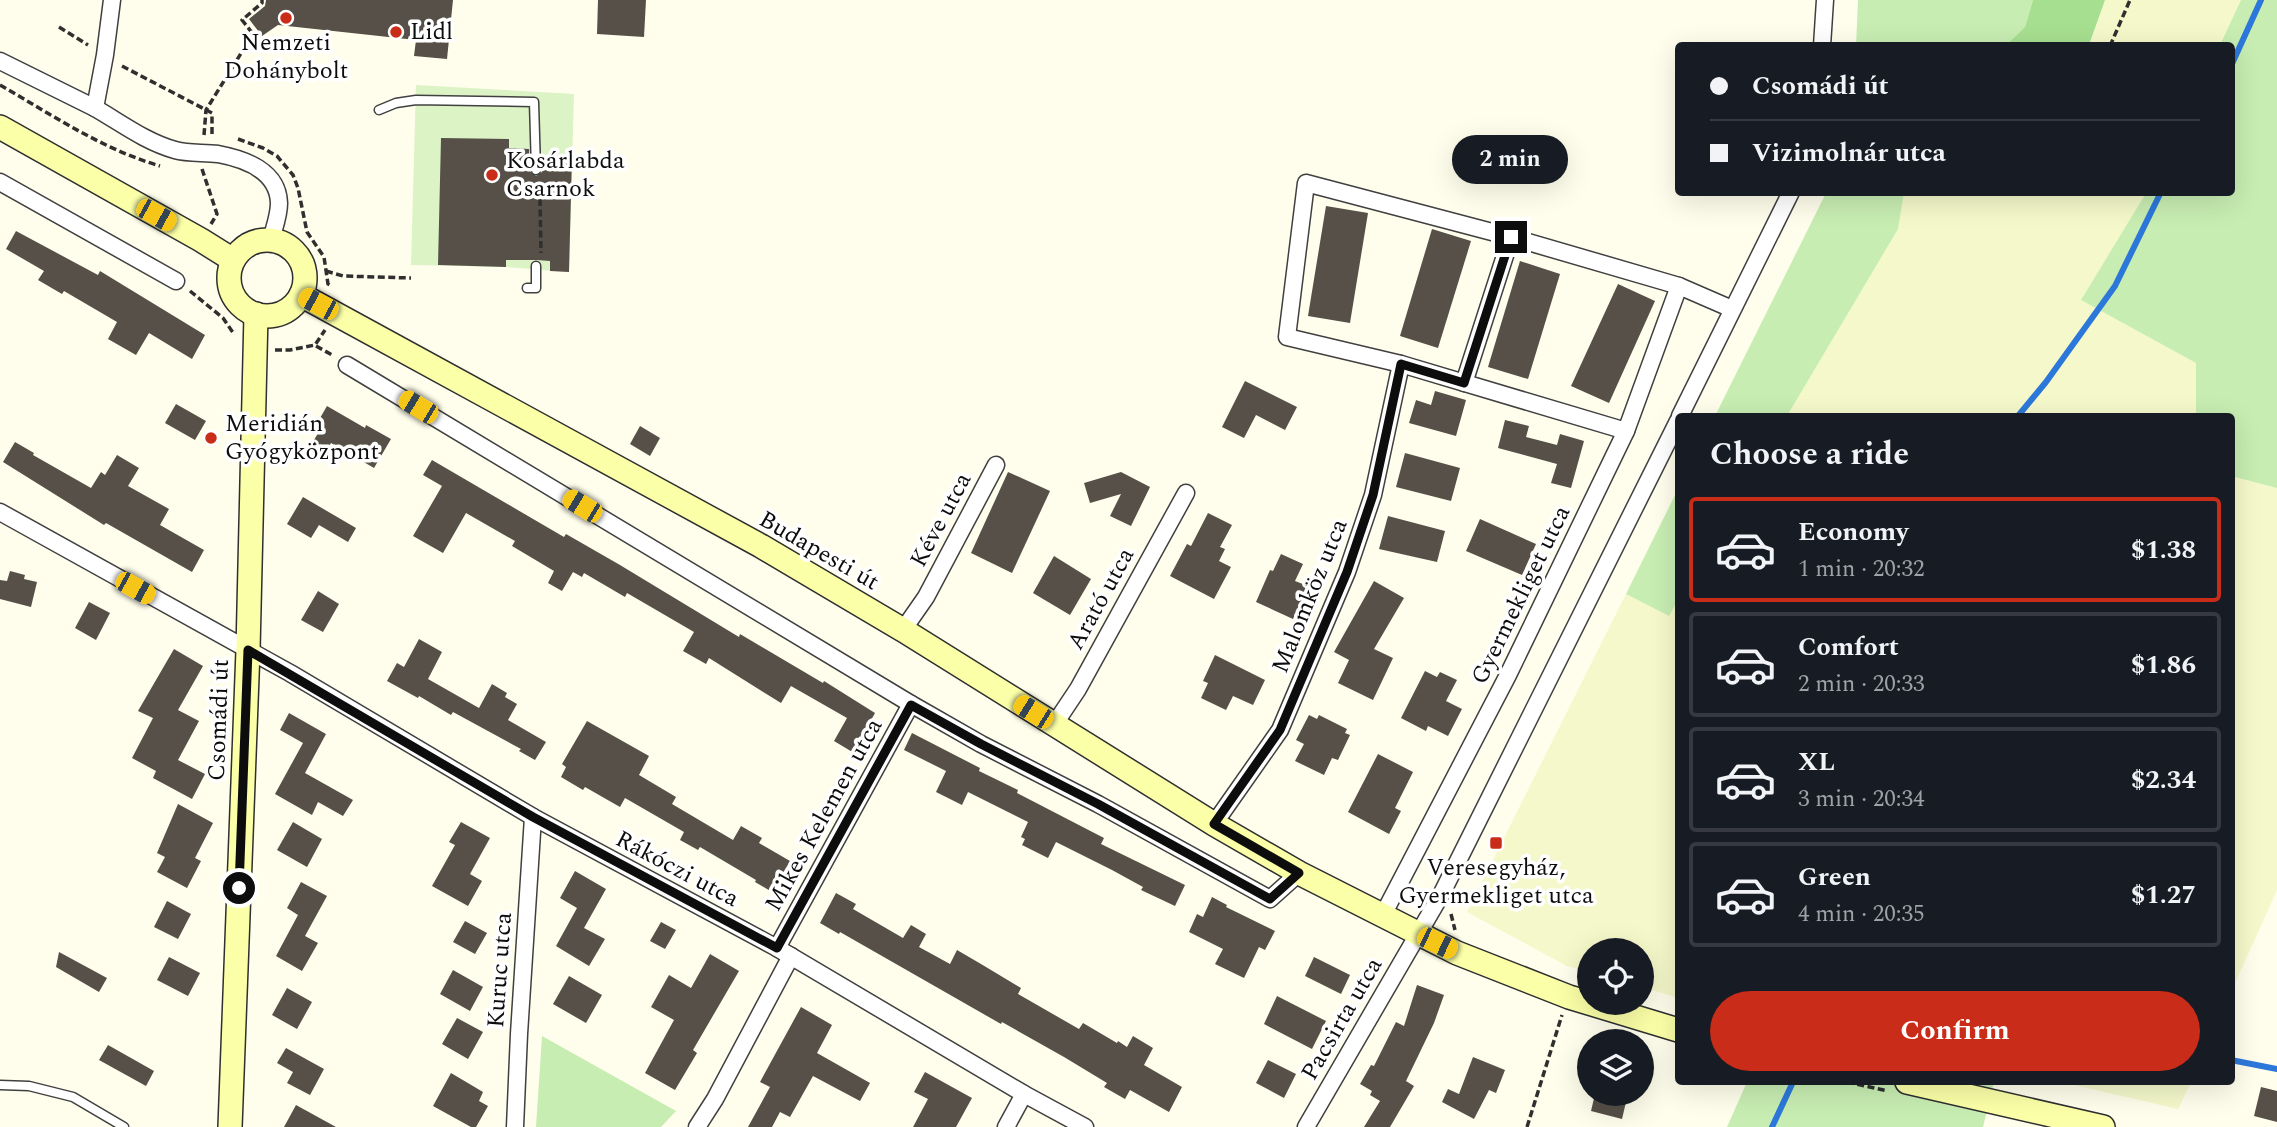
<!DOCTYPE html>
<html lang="en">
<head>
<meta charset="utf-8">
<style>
  body { margin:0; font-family:Spectral,serif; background:#242831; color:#f1f3f6; height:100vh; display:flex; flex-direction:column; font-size:26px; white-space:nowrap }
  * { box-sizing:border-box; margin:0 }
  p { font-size:23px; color:#9ea1a6 }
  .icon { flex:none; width:38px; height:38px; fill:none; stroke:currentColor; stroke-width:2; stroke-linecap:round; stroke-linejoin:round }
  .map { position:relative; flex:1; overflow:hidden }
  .side { position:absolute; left:1675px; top:413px; width:560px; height:672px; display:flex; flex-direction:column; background:#171b24; border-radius:7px; box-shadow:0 7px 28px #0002 }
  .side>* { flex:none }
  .top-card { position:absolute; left:1675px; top:42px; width:560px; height:154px; border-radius:7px; box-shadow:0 7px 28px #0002; display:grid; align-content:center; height:154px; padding:0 35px; background:#171b24 }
  .controls { position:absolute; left:1577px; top:938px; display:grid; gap:14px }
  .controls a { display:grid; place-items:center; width:77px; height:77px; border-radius:50%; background:#171b24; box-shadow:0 7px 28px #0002; font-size:35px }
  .end { position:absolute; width:32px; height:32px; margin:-16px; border:9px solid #0d0d0d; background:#fff; box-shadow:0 0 0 4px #fff }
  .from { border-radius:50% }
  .bubble { position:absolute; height:49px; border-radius:24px; background:#171b24; box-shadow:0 7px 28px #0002; font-size:23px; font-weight:700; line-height:49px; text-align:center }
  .car { position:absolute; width:21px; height:42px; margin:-21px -10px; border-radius:9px; box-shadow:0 0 5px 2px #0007; background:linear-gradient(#f5c518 24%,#345 0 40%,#f5c518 0 76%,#345 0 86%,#f5c518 0) }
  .top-card b { display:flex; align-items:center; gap:24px; height:66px; font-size:26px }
  .top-card b+b { border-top:2px solid #363941 }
  .top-card i { width:18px; height:18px; background:#f1f3f6 }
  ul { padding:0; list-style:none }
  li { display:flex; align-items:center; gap:21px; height:105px; margin:0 14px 10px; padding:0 21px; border:4px solid #363941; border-radius:7px }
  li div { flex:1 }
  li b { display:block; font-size:26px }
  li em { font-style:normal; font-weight:700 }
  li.active { border-color:#c92c18 }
  li>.icon { width:63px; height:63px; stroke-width:1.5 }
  h2 { padding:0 35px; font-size:32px; line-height:84px }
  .button { display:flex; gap:14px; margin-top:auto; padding:14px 35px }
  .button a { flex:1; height:80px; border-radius:42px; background:#c92c18; color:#fff; font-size:28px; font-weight:700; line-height:80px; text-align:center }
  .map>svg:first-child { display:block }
  .farmland { fill:#f4f8ca }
  .green { fill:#c7edb2 }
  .forest { fill:#a7df90 }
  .pitch { fill:#dcf3c5 }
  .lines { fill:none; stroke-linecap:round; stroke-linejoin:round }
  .stream { stroke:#2c78da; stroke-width:6 }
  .building { fill:#565048 }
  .lane-casing { stroke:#404040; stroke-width:11 }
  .street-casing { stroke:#404040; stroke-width:19 }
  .secondary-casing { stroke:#2f2f2f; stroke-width:26 }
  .path { stroke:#2f2f2f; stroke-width:3.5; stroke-dasharray:7 3.5; stroke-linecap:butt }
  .lane { stroke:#fff; stroke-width:8 }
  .street { stroke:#fff; stroke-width:16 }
  .secondary { stroke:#fbffa7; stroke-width:23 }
  .route { stroke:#0d0d0d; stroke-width:9 }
  .poi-dot { fill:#c92c18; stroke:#fff; stroke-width:2.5 }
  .labels { text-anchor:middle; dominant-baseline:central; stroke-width:7; stroke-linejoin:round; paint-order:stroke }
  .poi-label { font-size:24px; fill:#0d0d0d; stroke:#fff; text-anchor:start }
  .street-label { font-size:24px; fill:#0d0d0d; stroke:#fff }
</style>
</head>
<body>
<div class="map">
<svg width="2277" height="1127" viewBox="0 0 2277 1127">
  <rect width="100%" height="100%" fill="#fffeec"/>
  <!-- farmland -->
  <g class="farmland">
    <path d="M2105 0H2241L2220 45 2089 46Z"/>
    <path d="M1904 193H2146L2081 300 2196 363V416H1787L1898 229Z"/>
    <path d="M2231 476 2277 488V890L2231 992Z"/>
    <path d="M1626 594 1669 616 1678 600V998L1642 987V950H1589V972L1567 966 1467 912Z"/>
    <path d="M2061 1082H2191L2178 1109Z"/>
  </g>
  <!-- green -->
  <g class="green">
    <path d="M1858 0H2033L2025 27 2006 45 1856 46Z"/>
    <path d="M2241 0H2277V488L2231 476V416H2196V363L2081 300 2146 193 2231 192V46L2220 45Z"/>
    <path d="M1826 193H1904L1898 229 1787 416H1715Z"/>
    <path d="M1678 489V600L1669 616 1626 594Z"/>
    <path d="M542 1036 676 1111 661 1127H536Z"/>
    <path d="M1747 1082H1994L1983 1127H1727Z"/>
  </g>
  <!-- forest -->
  <path class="forest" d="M2033 0H2105L2089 45H2006L2025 27Z"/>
  <!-- pitch -->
  <path class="pitch" d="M416 85 574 94 569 272 506 267 411 265Z"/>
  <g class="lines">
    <!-- stream -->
    <g class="stream">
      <path d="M2231 66 2261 0"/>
      <path d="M2018 416 2046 382 2115 286 2161 192"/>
      <path d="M2231 1060 2277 1069"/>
      <path d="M1772 1127 1793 1082"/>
    </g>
  </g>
  <!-- building -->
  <g class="building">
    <path d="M266 0H453L447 59 414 56 416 40 278 25 262 36 249 19 265 6Z"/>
    <path d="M598 0H646L644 37 597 34Z"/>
    <path d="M441 138 509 139V148L529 149 530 171 536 176 542 172V156L572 157 569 272 550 271V261L537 260H506V267L438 265Z"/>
    <path d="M1326 206 1368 213 1350 323 1308 316Z"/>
    <path d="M1432 229 1471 241 1438 348 1400 336Z"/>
    <path d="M16 231 98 275 100 271 205 335 192 359 149 333 136 355 108 339 117 322 64 291 62 294 38 280 44 271 6 249Z"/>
    <path d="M1520 261 1560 274 1528 379 1488 367Z"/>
    <path d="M1618 284 1655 301 1609 403 1571 386Z"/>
    <path d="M1245 381 1297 407 1285 430 1256 415 1244 438 1222 427Z"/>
    <path d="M1435 391 1466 400 1456 436 1409 423 1416 400 1431 405Z"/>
    <path d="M176 404 206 421 195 440 165 423Z"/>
    <path d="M327 406 365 428 366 425 391 439 374 468 331 443 324 455 310 447 321 428 316 425Z"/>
    <path d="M1505 420 1529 426 1526 437 1557 445 1560 434 1584 441 1571 488 1551 483 1557 464 1498 448Z"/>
    <path d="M640 426 660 438 650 456 630 444Z"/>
    <path d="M15 442 34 453 33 455 91 488 101 472 105 475 117 455 139 468 128 486 169 509 160 525 204 550 192 572 106 523 104 525 3 462Z"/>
    <path d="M1405 453 1460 468 1451 501 1396 487Z"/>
    <path d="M432 460 564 537 566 534 620 565 739 637 740 634 823 683 824 681 875 713 865 731 871 735 859 756 834 741 847 718 791 686 781 703 709 658 706 664 683 651 694 632 627 593 625 597 584 573 582 577 573 572 562 591 548 583 554 571 512 546 515 541 466 513 443 553 413 536 442 486 423 475Z"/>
    <path d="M1008 472 1050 491 1012 573 971 553Z"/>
    <path d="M1121 472 1150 487 1131 526 1110 516 1121 494 1090 503 1084 483Z"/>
    <path d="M303 497 356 528 348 542 319 525 311 538 287 524Z"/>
    <path d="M1208 513 1232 525 1220 547 1225 549 1219 561 1231 567 1214 599 1170 576 1187 544 1191 546Z"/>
    <path d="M1388 516 1445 531 1437 562 1379 549Z"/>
    <path d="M1480 519 1536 544 1522 575 1466 551Z"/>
    <path d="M1281 554 1303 564 1295 581 1308 586 1293 619 1256 602 1270 570 1273 571Z"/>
    <path d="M1054 556 1091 579 1070 615 1033 593Z"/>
    <path d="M10 571 25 575 24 579 37 582 31 607 0 599V580L7 581Z"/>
    <path d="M1374 581 1404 598 1374 649 1393 658 1373 700 1338 683 1349 660 1334 652Z"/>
    <path d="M318 591 339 604 323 632 301 620Z"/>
    <path d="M89 602 110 613 96 640 75 628Z"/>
    <path d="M419 639 442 652 428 679 479 708 492 684 507 693 505 697 517 704 508 720 546 742 535 760 519 751 521 749 453 712 451 715 419 696 418 698 387 681 397 663 404 667Z"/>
    <path d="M174 649 203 666 178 710 199 721 178 760 205 774 192 799 153 778 156 771 132 758 153 718 138 711Z"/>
    <path d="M1215 655 1265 680 1253 705 1233 696 1226 710 1201 698 1208 683 1203 681Z"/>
    <path d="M1425 671 1437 677 1440 672 1457 680 1446 701 1462 709 1448 736 1428 726 1426 731 1401 718Z"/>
    <path d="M289 713 326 734 305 773 353 800 343 816 318 802 312 815 275 794 303 743 280 730Z"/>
    <path d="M1309 715 1317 719 1319 715 1347 729 1345 733 1350 735 1338 760 1332 758 1324 775 1295 761 1304 744 1296 740Z"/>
    <path d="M587 721 649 756 639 775 676 797 672 804 733 840 741 826 762 838 759 843 790 861 772 892 755 882 756 880 700 847 698 850 680 840 684 832 625 798 620 807 585 787 583 790 561 777 566 767 562 764Z"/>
    <path d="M912 733 980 768 979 771 1018 790 1017 793 1104 838 1101 844 1185 885 1175 906 1141 890 1143 887 1112 870 1056 842 1048 858 1022 845 1025 839 1021 837 1028 822 968 792 962 805 936 792 946 771 904 750Z"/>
    <path d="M1378 754 1413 772 1395 808 1401 811 1389 834 1348 812Z"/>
    <path d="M178 804 213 823 195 858 201 861 187 888 157 872 165 857 157 853Z"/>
    <path d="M293 822 322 839 307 867 277 850Z"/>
    <path d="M461 822 490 838 470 874 482 881 468 906 432 886 455 845 449 842Z"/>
    <path d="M575 871 606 889 584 928 605 939 589 966 556 946 577 908 560 898Z"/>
    <path d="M301 882 327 896 305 936 318 943 302 971 276 956 298 915 287 908Z"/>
    <path d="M836 893 856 904 853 909 903 938 911 925 926 934 919 947 950 964 957 950 981 964 1021 988 1018 994 1079 1029 1083 1023 1117 1043 1118 1041 1127 1047 1133 1036 1153 1048 1144 1065 1182 1087 1169 1112 1130 1090 1125 1099 1104 1087 1107 1083 1064 1057 1002 1022 1001 1024 840 932 839 934 820 923Z"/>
    <path d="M1212 897 1227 905 1226 907 1275 931 1265 950 1259 947 1244 978 1215 964 1223 949 1189 932 1197 914 1203 917Z"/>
    <path d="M167 901 191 914 178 939 154 927Z"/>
    <path d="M465 921 487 933 475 954 453 942Z"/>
    <path d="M661 922 676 930 665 949 650 941Z"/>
    <path d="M59 952 107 978 99 992 56 967Z"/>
    <path d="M710 954 739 971 693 1050 697 1053 675 1090 645 1073 674 1020 651 1007 669 975 691 988Z"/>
    <path d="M169 957 200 973 188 996 157 980Z"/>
    <path d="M1314 957 1350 975 1341 994 1305 976Z"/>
    <path d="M453 970 483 987 470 1011 440 994Z"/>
    <path d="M569 976 602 995 586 1023 553 1004Z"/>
    <path d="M1417 985 1444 995 1434 1023 1406 1081 1414 1086 1390 1127H1364L1380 1101 1370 1095 1372 1091 1360 1084 1371 1065 1374 1066 1396 1022 1404 1026Z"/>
    <path d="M287 988 312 1002 297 1029 272 1015Z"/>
    <path d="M1277 996 1326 1021 1312 1049 1264 1024Z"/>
    <path d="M801 1007 832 1025 817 1053 870 1083 860 1101 813 1076 790 1117 780 1112 772 1127H748L770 1087 760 1082Z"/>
    <path d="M457 1018 483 1032 468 1059 442 1044Z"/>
    <path d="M108 1045 154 1071 146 1086 99 1060Z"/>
    <path d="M286 1048 324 1069 310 1095 287 1083 293 1072 277 1063Z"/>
    <path d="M1473 1057 1505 1070 1496 1093 1489 1090 1474 1119 1442 1102 1448 1089 1459 1094Z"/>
    <path d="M1268 1060 1296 1074 1284 1098 1256 1083Z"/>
    <path d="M925 1072 972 1098 956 1127H913L928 1099 914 1092Z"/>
    <path d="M451 1073 483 1092 479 1101 488 1106 476 1127H471L433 1106Z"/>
    <path d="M2261 1087 2277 1091V1122L2254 1116Z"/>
    <path d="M1595 1094 1626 1102 1622 1119 1591 1111Z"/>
    <path d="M296 1105 336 1127H284Z"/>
  </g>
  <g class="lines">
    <!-- lane casing -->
    <g class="lane-casing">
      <g id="lane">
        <path d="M379 110 396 103 416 100 534 102 536 170"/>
        <path d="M527 288H536V266"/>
        <path d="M0 1085 29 1086 73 1097 124 1127"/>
      </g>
    </g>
    <!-- street casing -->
    <g class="street-casing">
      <g id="street">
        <path d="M112 0 105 55 95 108C121 123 146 142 175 150 189 154 204 152 218 154 245 159 278 171 279 203 279 216 274 228 271 240"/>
        <path d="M1822 46 1825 0"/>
        <path d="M0 61 95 108"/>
        <path d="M0 182 176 281"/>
        <path d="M347 365 911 704 981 744 1098 804 1270 899 1299 873"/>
        <path d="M1464 383 1511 237"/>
        <path d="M1680 416 1791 192"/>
        <path d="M1626 431 1401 364 1287 337 1306 183 1511 237 1679 286 1732 309"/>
        <path d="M0 512 290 673 533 817 777 948 1024 1094 1085 1127"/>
        <path d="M903 630 926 597 996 465"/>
        <path d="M1054 725 1078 689 1186 493"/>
        <path d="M1214 824 1280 730 1347 572 1373 495 1401 364"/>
        <path d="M1383 915 1508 675 1626 431 1679 286"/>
        <path d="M777 948 911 704"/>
        <path d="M515 1127 519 1034 533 817"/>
        <path d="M697 1127 715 1099 791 956"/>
        <path d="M1006 1127 1024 1094"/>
        <path d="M1306 1127 1442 893 1678 421"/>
      </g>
    </g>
    <!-- secondary casing -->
    <g class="secondary-casing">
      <g id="secondary">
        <path d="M0 127 201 240 233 260"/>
        <circle cx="267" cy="278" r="38"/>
        <path d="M301 295 761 546 903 630 1214 824 1299 873 1457 953 1569 997 1678 1030"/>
        <path d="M1907 1082 2103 1127"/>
        <path d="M230 1127 248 650 256 314"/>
      </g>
    </g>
    <!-- path -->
    <g class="path">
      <path d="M59 27 88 45"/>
      <path d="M2110 46 2130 0"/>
      <path d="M122 66 212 113V136"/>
      <path d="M0 85C52 115 102 149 160 166"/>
      <path d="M204 135 206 110 253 34 242 20 262 3V0"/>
      <path d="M238 139 263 148 277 156 293 175 298 188 307 232 324 257 328 284 332 286"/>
      <path d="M202 169 217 214 211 224"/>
      <path d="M540 199 541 253"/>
      <path d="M326 271 343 276 411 278"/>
      <path d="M190 291 223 318 234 334"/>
      <path d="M316 346 334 356"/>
      <path d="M275 350H290L315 345 325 330"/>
      <path d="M1451 914 1455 930"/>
      <path d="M1847 1082 1888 1091"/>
      <path d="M1527 1127 1562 1015"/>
    </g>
    <!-- lane -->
    <use href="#lane" class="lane"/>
    <!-- street -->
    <use href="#street" class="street"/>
    <!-- secondary -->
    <use href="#secondary" class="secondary"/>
  </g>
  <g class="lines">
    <!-- route -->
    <path class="route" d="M239 888 248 650 533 817 777 948 911 705 981 744 1098 804 1270 899 1299 873 1214 824 1280 730 1347 572 1373 495 1401 364 1464 383 1511 237"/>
  </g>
  <!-- markers -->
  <g class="poi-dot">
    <circle cx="286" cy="18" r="7"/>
    <circle cx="396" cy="32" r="7"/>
    <circle cx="492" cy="175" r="7"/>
    <circle cx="211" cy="438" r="7"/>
    <rect x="1489" y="836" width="14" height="14" rx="3.5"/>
  </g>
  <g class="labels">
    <!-- poi labels -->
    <g class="poi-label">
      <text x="410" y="32">Lidl</text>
      <text x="286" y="43" text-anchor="middle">Nemzeti<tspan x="286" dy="28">Dohánybolt</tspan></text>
      <text x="506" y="161">Kosárlabda<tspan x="506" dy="28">Csarnok</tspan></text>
      <text x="225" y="424">Meridián<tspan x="225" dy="28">Gyógyközpont</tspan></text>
      <text x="1496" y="868" text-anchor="middle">Veresegyház,<tspan x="1496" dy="28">Gyermekliget utca</tspan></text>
    </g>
    <!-- street labels -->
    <g class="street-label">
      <text transform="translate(941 520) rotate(-62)">Kéve utca</text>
      <text transform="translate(819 551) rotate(30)">Budapesti út</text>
      <text transform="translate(1521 595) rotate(-64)">Gyermekliget utca</text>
      <text transform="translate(1310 596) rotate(-68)">Malomköz utca</text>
      <text transform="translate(1101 599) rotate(-61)">Arató utca</text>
      <text transform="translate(219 720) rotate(-88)">Csomádi út</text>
      <text transform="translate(824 815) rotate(-61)">Mikes Kelemen utca</text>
      <text transform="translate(677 869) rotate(28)">Rákóczi utca</text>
      <text transform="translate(500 970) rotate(-86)">Kuruc utca</text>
      <text transform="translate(1342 1019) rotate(-60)">Pacsirta utca</text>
    </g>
  </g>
</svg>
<div class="controls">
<a><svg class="icon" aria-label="locate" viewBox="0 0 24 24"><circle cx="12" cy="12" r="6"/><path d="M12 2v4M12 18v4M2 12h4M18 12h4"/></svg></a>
<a><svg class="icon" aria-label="layers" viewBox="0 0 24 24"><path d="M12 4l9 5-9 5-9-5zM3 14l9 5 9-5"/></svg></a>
</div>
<i class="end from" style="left:239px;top:888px"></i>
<i class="end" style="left:1511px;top:237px"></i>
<div class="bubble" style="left:1452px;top:135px;width:116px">2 min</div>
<i class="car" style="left:156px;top:215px;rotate:119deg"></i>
<i class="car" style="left:318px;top:304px;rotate:298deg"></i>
<i class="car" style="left:418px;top:407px;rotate:301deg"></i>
<i class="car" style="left:582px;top:506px;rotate:301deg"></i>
<i class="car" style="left:135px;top:588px;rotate:119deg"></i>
<i class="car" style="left:1033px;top:712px;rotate:302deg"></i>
<i class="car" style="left:1437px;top:943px;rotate:116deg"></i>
<div class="top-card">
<b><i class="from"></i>Csomádi út</b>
<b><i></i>Vizimolnár utca</b>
</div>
<section class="side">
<h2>Choose a ride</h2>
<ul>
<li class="active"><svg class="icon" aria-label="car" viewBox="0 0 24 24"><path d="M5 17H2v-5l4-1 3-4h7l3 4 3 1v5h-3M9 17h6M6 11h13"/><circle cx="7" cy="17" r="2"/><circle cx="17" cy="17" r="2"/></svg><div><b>Economy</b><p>1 min · 20:32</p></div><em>$1.38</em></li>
<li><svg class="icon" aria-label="car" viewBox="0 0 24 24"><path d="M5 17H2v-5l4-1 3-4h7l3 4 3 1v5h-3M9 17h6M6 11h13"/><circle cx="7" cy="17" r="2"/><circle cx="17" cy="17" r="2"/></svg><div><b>Comfort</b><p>2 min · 20:33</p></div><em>$1.86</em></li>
<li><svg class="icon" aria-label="car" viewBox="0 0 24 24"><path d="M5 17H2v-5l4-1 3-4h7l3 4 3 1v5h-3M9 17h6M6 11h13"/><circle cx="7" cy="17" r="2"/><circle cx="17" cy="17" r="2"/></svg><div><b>XL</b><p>3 min · 20:34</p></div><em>$2.34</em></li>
<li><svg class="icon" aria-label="car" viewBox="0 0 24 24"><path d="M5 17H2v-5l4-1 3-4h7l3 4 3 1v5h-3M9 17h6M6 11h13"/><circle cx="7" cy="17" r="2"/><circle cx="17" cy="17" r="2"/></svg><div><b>Green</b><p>4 min · 20:35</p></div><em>$1.27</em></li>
</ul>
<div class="button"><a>Confirm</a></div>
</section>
</div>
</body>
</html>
